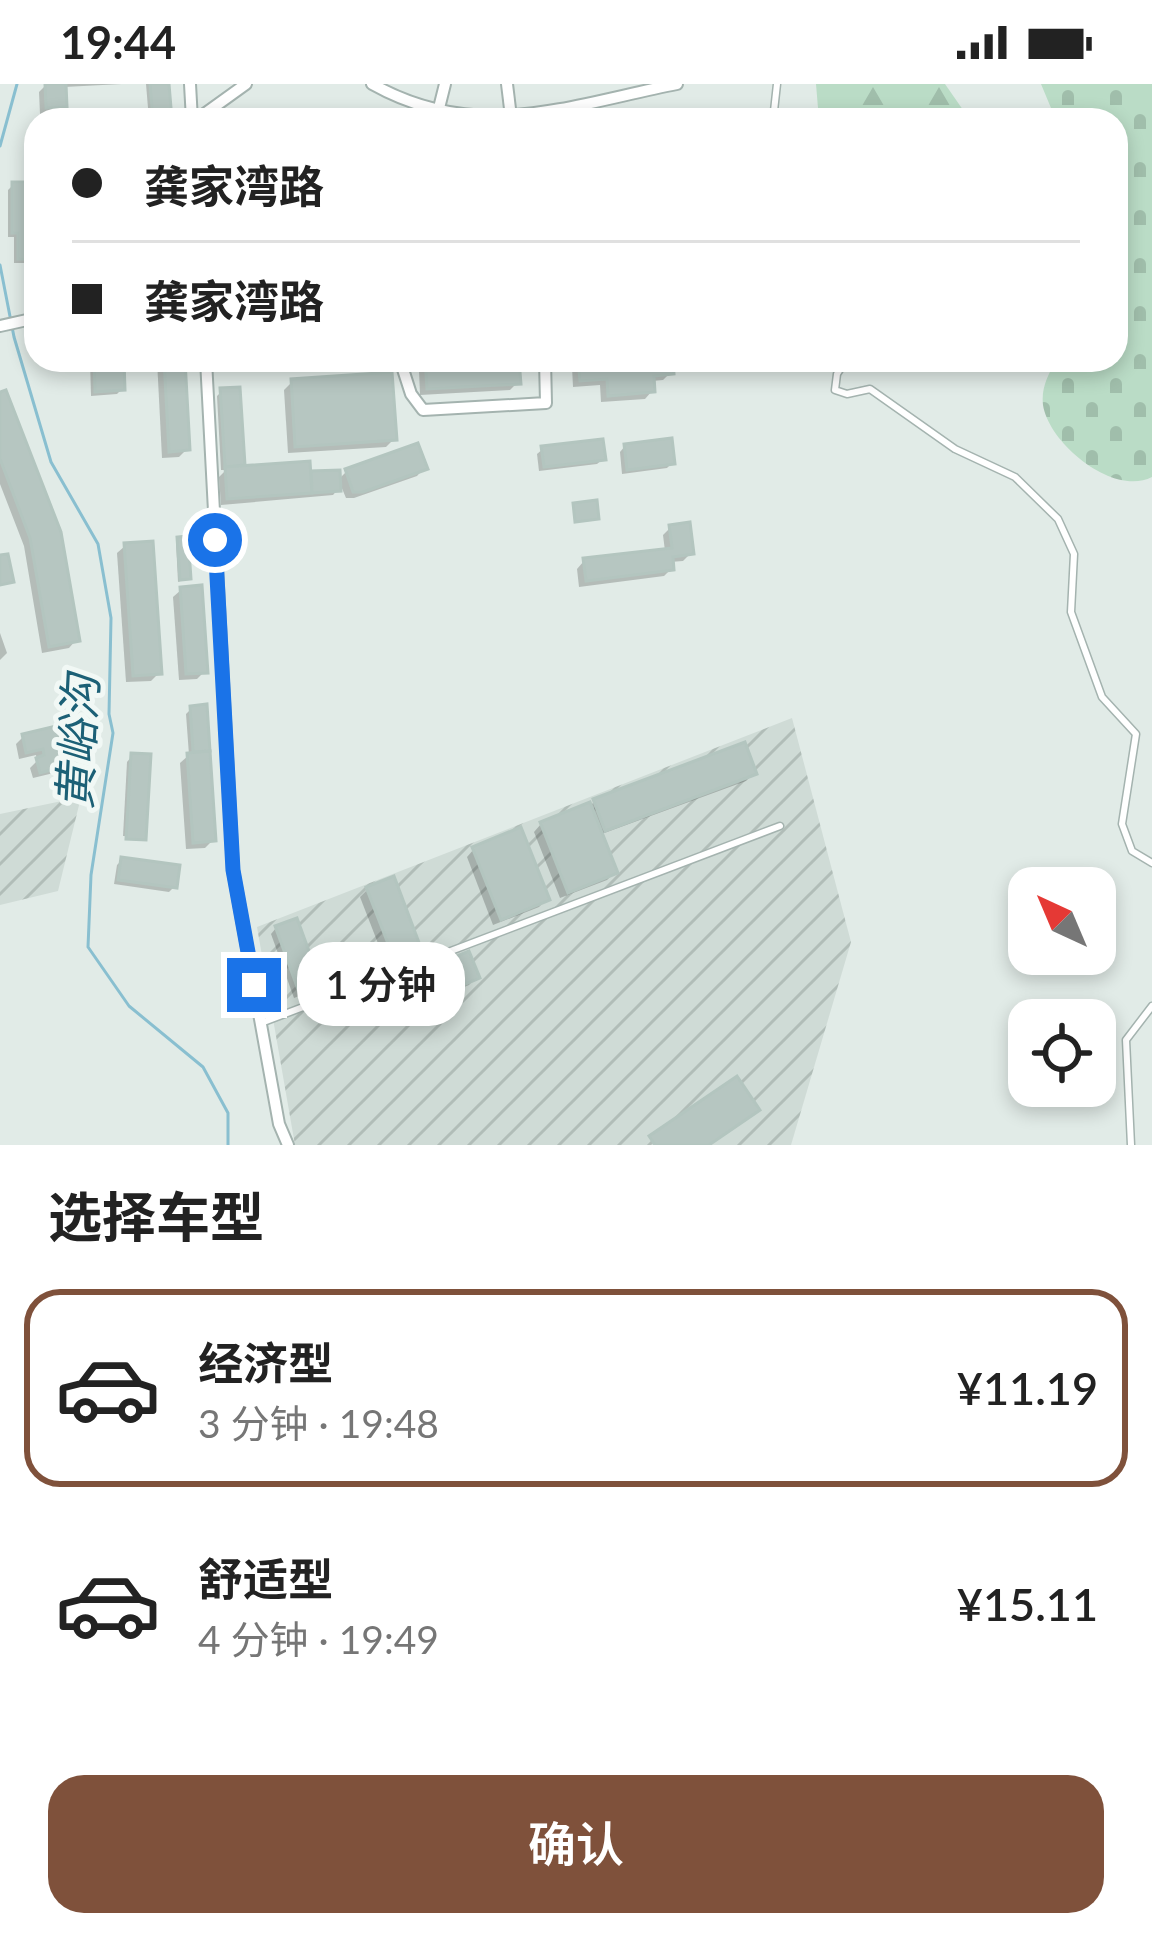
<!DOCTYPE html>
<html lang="zh">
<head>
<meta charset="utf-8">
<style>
  body { margin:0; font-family:Lato,"Noto Sans SC",sans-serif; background:#f6f6f6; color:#222; height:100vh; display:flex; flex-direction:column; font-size:45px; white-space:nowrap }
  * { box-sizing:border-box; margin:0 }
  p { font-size:39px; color:#767676 }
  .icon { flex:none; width:66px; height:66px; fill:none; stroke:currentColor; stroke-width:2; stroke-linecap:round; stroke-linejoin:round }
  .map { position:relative; height:1061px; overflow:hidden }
  .details { display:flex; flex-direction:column; background:#fff; flex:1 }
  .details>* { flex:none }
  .top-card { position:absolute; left:24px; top:24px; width:1104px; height:264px; border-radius:36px; box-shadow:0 6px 18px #0003; display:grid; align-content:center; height:264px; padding:0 48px; background:#fff }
  .needle { width:78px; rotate:316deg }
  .fabs { position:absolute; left:1008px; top:783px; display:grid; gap:24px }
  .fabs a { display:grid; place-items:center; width:108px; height:108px; border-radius:24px; background:#fff; box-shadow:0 6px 18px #0003; font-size:60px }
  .end { position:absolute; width:54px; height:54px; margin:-27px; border:15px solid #1a73e8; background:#fff; box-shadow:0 0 0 6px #fff }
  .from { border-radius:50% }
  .bubble { position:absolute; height:84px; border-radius:36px; background:#fff; box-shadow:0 6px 18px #0003; font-size:39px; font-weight:600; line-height:84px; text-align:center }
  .top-card b { display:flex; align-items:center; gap:42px; height:114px; font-size:45px }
  .top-card b+b { border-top:3px solid #e0e0e0 }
  .top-card i { width:30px; height:30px; background:#222 }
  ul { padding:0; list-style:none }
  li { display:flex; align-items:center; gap:36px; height:198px; margin:0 24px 18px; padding:0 24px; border:6px solid transparent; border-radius:36px }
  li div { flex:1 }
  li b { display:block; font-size:45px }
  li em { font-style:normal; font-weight:600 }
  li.current { border-color:#7f513b }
  li>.icon { width:108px; height:108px; stroke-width:1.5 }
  h2 { padding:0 48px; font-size:54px; line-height:144px }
  .cta { display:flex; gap:24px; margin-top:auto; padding:24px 48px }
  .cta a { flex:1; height:138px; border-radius:36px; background:#7f513b; color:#fff; font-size:48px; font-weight:600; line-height:138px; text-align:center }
  .status { display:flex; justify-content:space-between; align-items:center; height:84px; padding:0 60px; background:#fff; direction:ltr }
  .status svg { height:33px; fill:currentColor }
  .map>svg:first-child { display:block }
  .industrial { fill:url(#industrial-furrows) }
  .forest { fill:url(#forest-firs) }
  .cemetery { fill:url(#cemetery-stones) }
  .shadow { fill:#0003 }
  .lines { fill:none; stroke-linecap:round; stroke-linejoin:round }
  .stream { stroke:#89bfd0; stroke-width:3 }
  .building { fill:#b6c6c1; stroke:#b3c5bf; stroke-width:3 }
  .lane-casing { stroke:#a4b3af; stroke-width:9 }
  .street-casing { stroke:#a4b3af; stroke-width:14 }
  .lane { stroke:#fff; stroke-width:6 }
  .street { stroke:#fff; stroke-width:10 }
  .route { stroke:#1a73e8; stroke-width:15 }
  .labels { text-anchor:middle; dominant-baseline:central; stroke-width:10; stroke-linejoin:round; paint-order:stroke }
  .water-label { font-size:45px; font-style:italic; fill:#1c6076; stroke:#f1f8f5 }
</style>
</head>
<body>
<div class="status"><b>19:44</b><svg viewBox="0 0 49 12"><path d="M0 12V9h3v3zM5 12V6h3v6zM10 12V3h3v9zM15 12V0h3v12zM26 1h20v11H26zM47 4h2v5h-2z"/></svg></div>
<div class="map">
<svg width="1152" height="1061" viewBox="0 0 1152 1061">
  <defs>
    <pattern id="industrial-furrows" width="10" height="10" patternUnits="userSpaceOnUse" patternTransform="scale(3)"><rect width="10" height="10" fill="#cfdbd6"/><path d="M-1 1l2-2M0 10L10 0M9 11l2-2" fill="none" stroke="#b1bdb8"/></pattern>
    <pattern id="forest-firs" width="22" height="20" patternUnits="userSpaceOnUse" patternTransform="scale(3)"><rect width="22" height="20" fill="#badcc6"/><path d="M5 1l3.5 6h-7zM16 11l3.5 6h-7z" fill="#a0beab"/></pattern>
    <pattern id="cemetery-stones" width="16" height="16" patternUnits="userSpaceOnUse" patternTransform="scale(3)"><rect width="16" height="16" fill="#badcc6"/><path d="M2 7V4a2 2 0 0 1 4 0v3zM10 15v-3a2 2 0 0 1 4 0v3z" fill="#a0beab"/></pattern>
  </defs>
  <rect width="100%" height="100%" fill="#e1ebe7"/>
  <!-- industrial -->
  <g class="industrial">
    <path d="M792 634 851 858 791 1061H295L257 843Z"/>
    <path d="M81 713 58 807 0 821V730Z"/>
  </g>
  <!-- forest -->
  <path class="forest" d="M816 0H945L970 36H819Z"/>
  <!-- cemetery -->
  <path class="cemetery" d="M1041 0H1152V393C1114 413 1049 360 1043 321 1041 304 1048 290 1057 276H1116V36H1056Z"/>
  <!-- shadow -->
  <g class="shadow">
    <path d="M47 0H122L64 3V22L57 29 40 30 39 8Z"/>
    <path d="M146 0H166L169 36H149Z"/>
    <path d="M13 101 33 173 28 179H14V153H8V106Z"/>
    <path d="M90 276H121L122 305 117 310 91 312Z"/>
    <path d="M157 276H182L187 365 179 373 162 374Z"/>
    <path d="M516 276 518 298 510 306 420 311 419 287 427 279Z"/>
    <path d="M579 276H670V289L663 296 652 297V307L645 315 601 318 600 301 573 303 572 283Z"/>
    <path d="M292 298 394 355 386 363 288 369 284 306Z"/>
    <path d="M237 306 242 384 338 396 346 388 424 384 417 392 354 414H346L341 402 333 411 221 421 219 393 226 386H221L217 312 222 307Z"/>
    <path d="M0 312 76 556 69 564 42 569 24 462 0 400Z"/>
    <path d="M625 362 672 379 667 384 622 390 620 368Z"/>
    <path d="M543 365 603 375 597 380 539 387 537 370Z"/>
    <path d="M670 444 691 469 683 477 670 478 671 485 664 492 579 503 577 485 584 477 665 467 663 451Z"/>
    <path d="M178 456 188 494 178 498 176 458Z"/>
    <path d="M125 462 159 589 151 597 126 598 117 469Z"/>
    <path d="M181 506 204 588 197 595 179 596 173 513Z"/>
    <path d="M0 549 7 569 0 576Z"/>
    <path d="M191 625 207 666 202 670 213 756 205 764 186 765 180 679 189 671 186 630Z"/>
    <path d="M23 653 78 655 70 664 73 679 66 686 33 694 30 684 37 677 36 671 19 675 16 660Z"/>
    <path d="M132 672 143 753 123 752 127 678Z"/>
    <path d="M753 690 746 697 599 751 614 789 607 796 560 814 534 748 541 740 589 723 595 717Z"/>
    <path d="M474 765 546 816 539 823 493 841 467 773Z"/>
    <path d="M122 776 174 803 169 808 114 800 117 781Z"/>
    <path d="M368 805 418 863 410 871 386 880 360 813Z"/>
    <path d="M276 844 318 902 313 907 294 914 271 850Z"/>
    <path d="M476 893 469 901 405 927 396 905 403 897Z"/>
  </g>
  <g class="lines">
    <!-- stream -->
    <g class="stream">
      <path d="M0 62 17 0"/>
      <path d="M0 181 14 253 51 378 98 460 111 534 109 630 113 649 91 791 88 863 129 922 203 983 228 1029V1061"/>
    </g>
  </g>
  <!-- building -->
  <g class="building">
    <path d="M45 0H66L67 23 46 24Z"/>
    <path d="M150 0H169L172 36H153Z"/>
    <path d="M136 29V36H45V33Z"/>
    <path d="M12 98H29V141H36V175H18V149H12Z"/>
    <path d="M94 276H124L125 306 95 308Z"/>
    <path d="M164 276H185L190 366 169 368Z"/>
    <path d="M425 276H519L521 300 427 305Z"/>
    <path d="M578 276H673L674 290 654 292 655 308 608 312 607 295 580 297Z"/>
    <path d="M392 288 397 356 295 363 291 295Z"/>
    <path d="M240 303 245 381 225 383 220 304Z"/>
    <path d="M6 306 61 448 80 557 49 563 30 454 0 375V308Z"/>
    <path d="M672 354 675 380 627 386 624 360Z"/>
    <path d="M603 355 606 376 544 383 541 362Z"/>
    <path d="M418 359 428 385 363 408H353L345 385Z"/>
    <path d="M310 377 312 409 227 415 225 383Z"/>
    <path d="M340 386 341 407 312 409 311 387Z"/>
    <path d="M597 416 599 435 575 438 573 419Z"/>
    <path d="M690 438 694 470 673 473 674 486 586 497 583 474 672 464 669 441Z"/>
    <path d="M188 452 191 495 180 496 177 453Z"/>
    <path d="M153 457 162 590 133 592 124 459Z"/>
    <path d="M8 470 14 498 0 501V471Z"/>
    <path d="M202 501 208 589 186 590 180 503Z"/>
    <path d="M207 620 210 667 193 668 190 622Z"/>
    <path d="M77 637 82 656 63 661 64 667 73 665 76 680 40 689 36 674 44 671 43 665 26 669 22 650Z"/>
    <path d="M745 658 757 690 605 747 593 715Z"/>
    <path d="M210 667 216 757 193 759 187 669Z"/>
    <path d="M131 669 151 670 146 756 126 755Z"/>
    <path d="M590 718 618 789 568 809 540 738Z"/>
    <path d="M521 743 550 816 501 836 472 763Z"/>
    <path d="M121 773 180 781 177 804 118 796Z"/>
    <path d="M394 792 421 864 394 875 366 803Z"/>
    <path d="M297 834 322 903 300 911 275 842Z"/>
    <path d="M469 867 480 894 413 922 402 895Z"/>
    <path d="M737 992 760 1026 709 1061H655L649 1052Z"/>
  </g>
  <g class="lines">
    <!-- lane casing -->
    <g class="lane-casing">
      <g id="lane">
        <path d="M773 36 777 0"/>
        <path d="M846 276 837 290 835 306 847 310 870 305 955 365 1015 393 1058 435 1074 470 1071 528 1102 613 1136 650 1122 740 1132 767 1152 779"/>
        <path d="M261 939 780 742"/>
        <path d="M1131 1061 1126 956 1152 922"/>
      </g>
    </g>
    <!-- street casing -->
    <g class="street-casing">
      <g id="street">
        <path d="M190 0 192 36"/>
        <path d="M372 0C477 59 566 22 677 0"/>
        <path d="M507 0 511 33"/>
        <path d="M438 28 445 0"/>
        <path d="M196 36 246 0"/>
        <path d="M0 242 36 234"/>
        <path d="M206 276 233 786 279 1040 288 1061"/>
        <path d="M400 276 411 310 423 326 546 319 545 276"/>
      </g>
    </g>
    <!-- lane -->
    <use href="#lane" class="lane"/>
    <!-- street -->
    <use href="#street" class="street"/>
  </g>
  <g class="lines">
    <!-- route -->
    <path class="route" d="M215 456 233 786 254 901"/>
  </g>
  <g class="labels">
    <!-- water labels -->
    <g class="water-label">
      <text transform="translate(77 658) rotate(-87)">黄峪沟</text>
    </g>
  </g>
</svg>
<div class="fabs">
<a><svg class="needle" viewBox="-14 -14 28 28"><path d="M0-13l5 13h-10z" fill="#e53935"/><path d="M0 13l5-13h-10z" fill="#767676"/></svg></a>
<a><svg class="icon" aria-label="locate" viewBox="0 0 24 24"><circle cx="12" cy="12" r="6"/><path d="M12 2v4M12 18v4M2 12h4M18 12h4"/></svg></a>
</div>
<i class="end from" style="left:215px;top:456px"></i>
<i class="end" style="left:254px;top:901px"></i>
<div class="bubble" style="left:297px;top:858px;width:168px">1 分钟</div>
<div class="top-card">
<b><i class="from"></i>龚家湾路</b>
<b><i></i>龚家湾路</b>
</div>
</div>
<section class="details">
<h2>选择车型</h2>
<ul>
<li class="current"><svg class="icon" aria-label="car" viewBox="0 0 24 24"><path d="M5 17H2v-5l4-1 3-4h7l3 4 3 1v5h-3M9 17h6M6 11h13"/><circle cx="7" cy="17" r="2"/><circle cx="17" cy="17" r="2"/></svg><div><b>经济型</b><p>3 分钟 · 19:48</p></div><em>¥11.19</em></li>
<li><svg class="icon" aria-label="car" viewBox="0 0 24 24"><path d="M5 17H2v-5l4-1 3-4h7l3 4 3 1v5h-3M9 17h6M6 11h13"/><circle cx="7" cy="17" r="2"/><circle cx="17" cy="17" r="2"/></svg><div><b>舒适型</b><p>4 分钟 · 19:49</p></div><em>¥15.11</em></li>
</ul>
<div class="cta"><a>确认</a></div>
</section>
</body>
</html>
